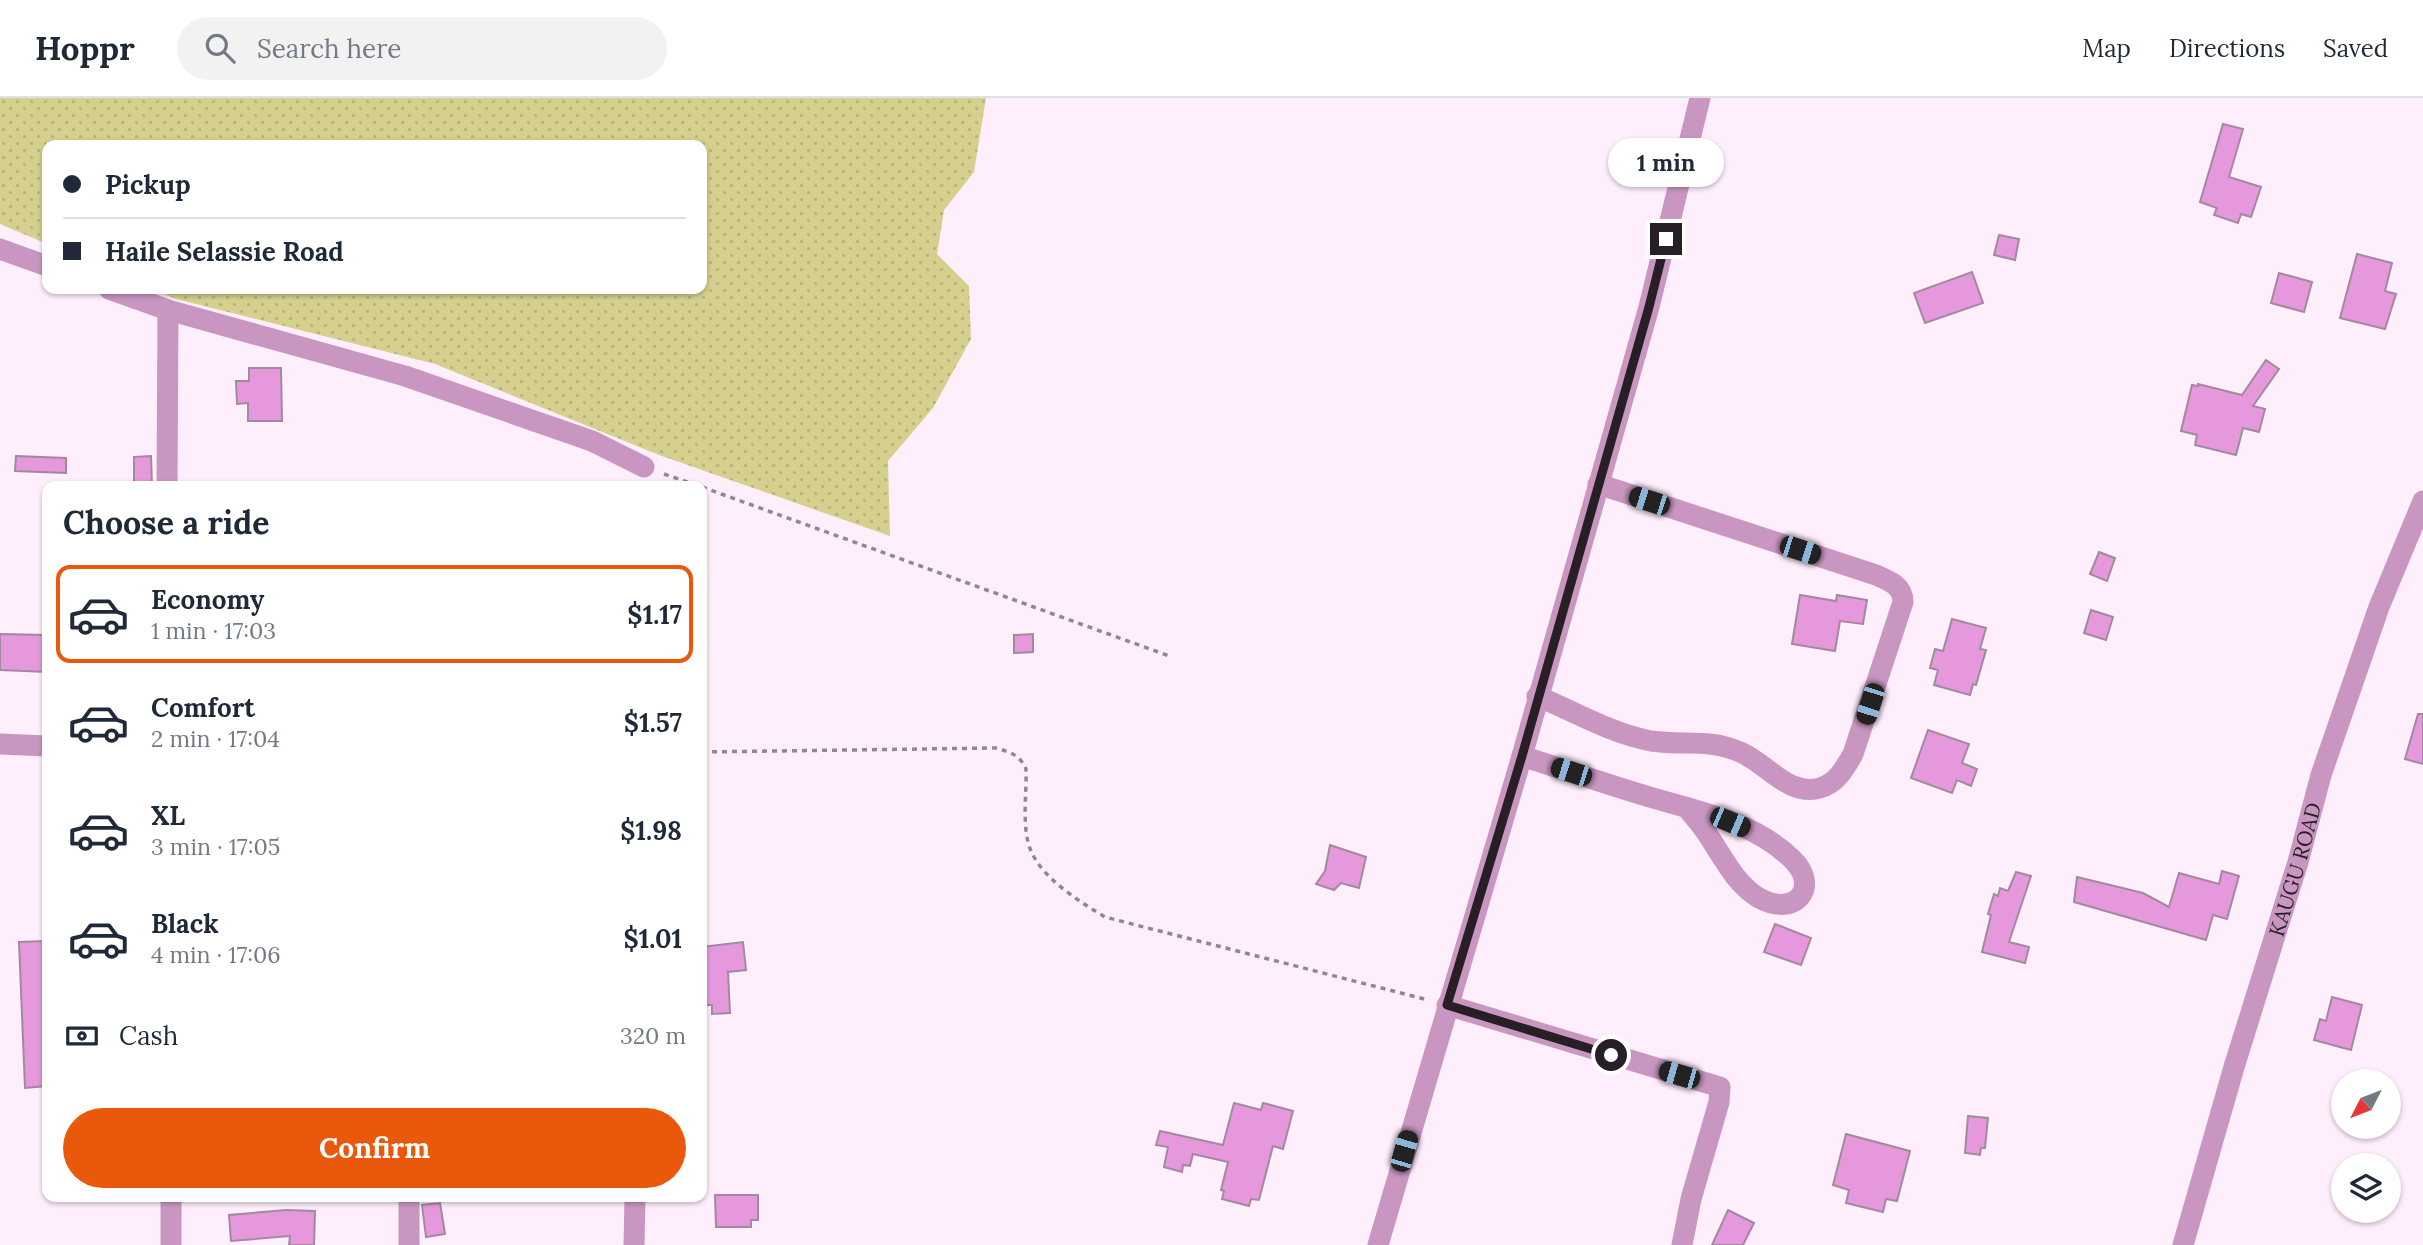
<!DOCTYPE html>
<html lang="en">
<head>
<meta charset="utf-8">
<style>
  body { margin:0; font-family:Lora,serif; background:#f2f2f3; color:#1f2937; height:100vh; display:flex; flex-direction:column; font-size:26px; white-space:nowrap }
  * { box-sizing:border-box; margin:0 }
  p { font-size:23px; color:#747a83 }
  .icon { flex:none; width:38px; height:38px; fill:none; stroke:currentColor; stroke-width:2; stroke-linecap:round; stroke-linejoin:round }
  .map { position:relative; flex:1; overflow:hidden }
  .sheet { position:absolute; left:42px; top:383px; width:665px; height:721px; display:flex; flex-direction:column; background:#fff; border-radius:14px; box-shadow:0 2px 5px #0004 }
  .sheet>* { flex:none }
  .banner { position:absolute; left:42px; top:42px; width:665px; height:154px; border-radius:14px; box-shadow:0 2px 5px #0004; display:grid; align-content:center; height:154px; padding:0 21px; background:#fff }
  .needle { width:46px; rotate:228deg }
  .buttons { position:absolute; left:2331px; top:971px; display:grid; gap:14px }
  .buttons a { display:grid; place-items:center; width:70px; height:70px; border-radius:50%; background:#fff; box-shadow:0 2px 5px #0004; font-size:35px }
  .end { position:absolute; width:32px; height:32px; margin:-16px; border:9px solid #281e26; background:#fff; box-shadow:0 0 0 4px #fff }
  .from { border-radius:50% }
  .bubble { position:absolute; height:49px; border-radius:24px; background:#fff; box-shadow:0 2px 5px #0004; font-size:23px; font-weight:700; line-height:49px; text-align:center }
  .car { position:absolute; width:21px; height:42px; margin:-21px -10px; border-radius:9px; box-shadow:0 0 5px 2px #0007; background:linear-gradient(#222 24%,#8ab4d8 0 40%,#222 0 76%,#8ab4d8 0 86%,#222 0) }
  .banner b { display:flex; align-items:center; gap:24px; height:66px; font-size:26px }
  .banner b+b { border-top:2px solid #e0e1e3 }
  .banner i { width:18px; height:18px; background:#1f2937 }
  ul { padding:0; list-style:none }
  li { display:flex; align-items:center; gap:21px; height:98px; margin:0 14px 10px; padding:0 7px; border:4px solid transparent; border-radius:14px }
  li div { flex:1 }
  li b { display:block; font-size:26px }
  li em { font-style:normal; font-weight:700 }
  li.on { border-color:#ea580c }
  li>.icon { width:63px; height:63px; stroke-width:1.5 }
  h2 { padding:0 21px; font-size:32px; line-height:84px }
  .pay { display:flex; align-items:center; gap:18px; height:77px; padding:0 21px; font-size:26px }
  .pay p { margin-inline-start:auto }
  .primary-button { display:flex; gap:14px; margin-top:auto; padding:14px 21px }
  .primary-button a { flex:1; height:80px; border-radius:42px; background:#ea580c; color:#fff; font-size:28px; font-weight:700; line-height:80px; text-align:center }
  header { display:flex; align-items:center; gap:42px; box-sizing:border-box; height:98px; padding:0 35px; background:#fff; border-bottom:2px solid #e0e1e3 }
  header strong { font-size:33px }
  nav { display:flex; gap:38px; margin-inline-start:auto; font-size:24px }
  .search { width:490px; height:63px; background:#f2f2f3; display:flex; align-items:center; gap:18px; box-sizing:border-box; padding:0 24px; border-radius:38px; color:#747a83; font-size:26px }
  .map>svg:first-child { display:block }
  .green { fill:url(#green-dots) }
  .building { fill:#e598db; stroke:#a3899f; stroke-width:2 }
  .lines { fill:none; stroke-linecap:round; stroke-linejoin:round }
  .path { stroke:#948691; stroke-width:3.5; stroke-dasharray:5 5; stroke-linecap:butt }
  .minor { stroke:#c996c1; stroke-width:21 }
  .route { stroke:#281e26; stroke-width:9 }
  .labels { text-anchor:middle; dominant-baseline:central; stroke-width:5; stroke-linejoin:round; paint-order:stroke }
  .street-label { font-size:21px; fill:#281e26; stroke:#ffeefc }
</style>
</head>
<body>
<header>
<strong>Hoppr</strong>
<div class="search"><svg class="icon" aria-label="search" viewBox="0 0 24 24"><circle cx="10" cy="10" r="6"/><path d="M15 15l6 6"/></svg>Search here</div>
<nav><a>Map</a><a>Directions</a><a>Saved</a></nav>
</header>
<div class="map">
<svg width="2423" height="1147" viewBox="0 0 2423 1147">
  <defs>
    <pattern id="green-dots" width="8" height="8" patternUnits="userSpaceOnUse" patternTransform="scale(1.75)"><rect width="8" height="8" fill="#d5d08d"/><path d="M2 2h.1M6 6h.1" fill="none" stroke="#b7b27a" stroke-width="1.8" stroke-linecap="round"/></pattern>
  </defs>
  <rect width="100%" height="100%" fill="#ffeefc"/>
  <!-- green -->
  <path class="green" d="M0 0H986L974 74 944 112 937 156 969 188 971 241 933 310 888 363 890 438 659 357 435 266 176 201 152 191H702V47H47V146L0 126Z"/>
  <!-- building -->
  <g class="building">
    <path d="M2223 26 2243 31 2229 79 2261 89 2251 119 2241 116 2238 125 2214 117 2217 110 2200 104Z"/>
    <path d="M1999 137 2019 141 2015 162 1994 157Z"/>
    <path d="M2357 156 2392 165 2385 193 2396 196 2385 231 2340 220Z"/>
    <path d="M1972 174 1983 205 1925 225 1914 195Z"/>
    <path d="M2279 175 2312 184 2304 214 2271 205Z"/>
    <path d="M2266 262 2279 271 2253 308 2265 311 2259 334 2243 330 2236 357 2195 347 2197 337 2181 333 2192 287 2198 288V286L2242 297Z"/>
    <path d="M249 270H281L282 323H248V305L237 306 236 283H249Z"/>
    <path d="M16 358 66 360V375L15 373Z"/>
    <path d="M151 358 152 388H134V359Z"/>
    <path d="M2099 454 2115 460 2107 483 2090 476Z"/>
    <path d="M1800 497 1836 503 1837 497 1867 502 1863 526 1840 523 1835 553 1792 546Z"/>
    <path d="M2091 512 2113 519 2106 542 2084 535Z"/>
    <path d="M1952 521 1986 530 1980 551 1986 552 1976 587 1973 586 1970 597 1934 587 1938 572 1930 570 1935 551 1943 553Z"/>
    <path d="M0 536 47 537V574L0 572Z"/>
    <path d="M1033 536V554L1014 555V537Z"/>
    <path d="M2418 616H2423V666L2405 661Z"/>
    <path d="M1928 632 1969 646 1962 665 1977 671 1971 688 1957 682 1952 695 1911 680Z"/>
    <path d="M1330 747 1366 759 1359 790 1341 785 1334 792 1316 786 1325 773Z"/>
    <path d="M2222 773 2239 778 2227 821 2213 817 2206 842 2074 804 2077 779 2143 795 2169 809 2179 775 2219 786Z"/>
    <path d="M2016 774 2031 778 2009 844 2029 849 2025 865 1982 854 1991 817 1988 816 1994 796 1998 798 2000 790 2008 793Z"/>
    <path d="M1775 826 1811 840 1801 867 1764 854Z"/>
    <path d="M47 843V988L25 990 19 844Z"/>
    <path d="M743 844 746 872 728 874 730 915 712 916V907H702V849Z"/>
    <path d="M2332 899 2362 907 2351 952 2314 942 2320 921 2326 923Z"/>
    <path d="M1234 1005 1261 1012 1263 1005 1293 1013 1283 1051 1273 1048 1259 1102 1251 1101 1249 1108 1222 1101 1224 1093 1221 1092 1228 1064 1193 1056 1190 1068 1183 1067 1182 1074 1164 1069 1168 1049 1156 1047 1160 1033 1223 1047Z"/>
    <path d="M1968 1018 1988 1020 1985 1050H1981L1980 1057 1965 1055Z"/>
    <path d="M1846 1036 1910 1053 1897 1103 1886 1101 1883 1114 1846 1105 1849 1092 1833 1087Z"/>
    <path d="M715 1097H758V1122H751V1129H716Z"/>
    <path d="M440 1105 445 1136 426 1139 422 1107Z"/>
    <path d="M286 1112 315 1113 314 1147H289L290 1138 231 1143 229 1117Z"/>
    <path d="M1728 1112 1754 1125 1743 1147H1712Z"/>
  </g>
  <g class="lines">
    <!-- path -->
    <g class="path">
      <path d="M664 376 699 388"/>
      <path d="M702 389 1172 559"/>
      <path d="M702 654 996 650C1010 654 1020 657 1026 671 1027 696 1021 729 1031 753 1043 781 1080 804 1105 819L1428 902"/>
    </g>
    <!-- minor -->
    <g class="minor">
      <path d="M0 151 47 168"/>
      <path d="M109 191 168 212 405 278 592 343 644 369"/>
      <path d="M167 388 168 212"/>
      <path d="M1537 598C1573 613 1612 636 1651 643 1684 648 1708 640 1740 654 1767 665 1788 699 1820 690 1837 685 1845 670 1853 656L1903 504C1903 488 1890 483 1876 477L1598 386"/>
      <path d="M0 646 47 648"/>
      <path d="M1522 658C1562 671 1603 685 1643 697 1695 713 1753 722 1793 762 1820 789 1796 820 1759 800 1734 785 1722 757 1706 734 1700 725 1693 717 1686 709"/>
      <path d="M1447 907 1720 989 1719 1004 1691 1101 1682 1147"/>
      <path d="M171 1099V1147"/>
      <path d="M409 1099V1147"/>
      <path d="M634 1147 635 1099"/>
      <path d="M1378 1147 1522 658 1649 209 1700 0"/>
      <path id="s1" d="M2183 1147 2234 969 2298 764 2321 677 2379 509 2423 403"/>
    </g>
  </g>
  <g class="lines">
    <!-- route -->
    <path class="route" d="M1611 957 1447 907 1522 658 1649 209 1666 141"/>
  </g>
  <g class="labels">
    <!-- street labels -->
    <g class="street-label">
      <text stroke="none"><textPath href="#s1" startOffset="392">KAUGU ROAD</textPath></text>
    </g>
  </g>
</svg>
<div class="buttons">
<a><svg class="needle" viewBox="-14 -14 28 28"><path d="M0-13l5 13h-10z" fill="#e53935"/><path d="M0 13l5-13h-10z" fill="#747a83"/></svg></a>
<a><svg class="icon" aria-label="layers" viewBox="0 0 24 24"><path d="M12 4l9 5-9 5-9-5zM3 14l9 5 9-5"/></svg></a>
</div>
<i class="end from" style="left:1611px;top:957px"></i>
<i class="end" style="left:1666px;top:141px"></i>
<div class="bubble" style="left:1608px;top:40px;width:116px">1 min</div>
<i class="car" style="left:1649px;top:403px;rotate:288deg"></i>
<i class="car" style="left:1800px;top:452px;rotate:108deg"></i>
<i class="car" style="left:1870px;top:606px;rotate:198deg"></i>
<i class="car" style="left:1571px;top:674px;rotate:288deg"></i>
<i class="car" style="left:1730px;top:724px;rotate:113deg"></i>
<i class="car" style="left:1679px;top:977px;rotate:286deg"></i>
<i class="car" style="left:1404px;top:1053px;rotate:16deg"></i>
<div class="banner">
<b><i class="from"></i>Pickup</b>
<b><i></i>Haile Selassie Road</b>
</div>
<section class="sheet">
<h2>Choose a ride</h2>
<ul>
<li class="on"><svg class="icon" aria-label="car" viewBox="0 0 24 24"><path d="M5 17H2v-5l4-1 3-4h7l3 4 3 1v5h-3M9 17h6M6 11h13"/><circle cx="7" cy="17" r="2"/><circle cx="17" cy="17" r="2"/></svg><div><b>Economy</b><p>1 min · 17:03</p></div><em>$1.17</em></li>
<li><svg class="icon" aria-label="car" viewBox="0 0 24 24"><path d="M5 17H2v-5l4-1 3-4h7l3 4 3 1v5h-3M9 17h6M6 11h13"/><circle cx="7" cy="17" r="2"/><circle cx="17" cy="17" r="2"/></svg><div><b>Comfort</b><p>2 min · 17:04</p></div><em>$1.57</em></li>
<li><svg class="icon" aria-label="car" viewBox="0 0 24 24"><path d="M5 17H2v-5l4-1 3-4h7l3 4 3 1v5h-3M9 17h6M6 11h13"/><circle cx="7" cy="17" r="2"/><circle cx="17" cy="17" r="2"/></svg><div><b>XL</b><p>3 min · 17:05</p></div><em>$1.98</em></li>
<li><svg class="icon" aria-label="car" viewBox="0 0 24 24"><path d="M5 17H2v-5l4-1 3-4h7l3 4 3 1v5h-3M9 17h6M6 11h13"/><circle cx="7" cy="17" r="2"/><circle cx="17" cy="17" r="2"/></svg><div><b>Black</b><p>4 min · 17:06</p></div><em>$1.01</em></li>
</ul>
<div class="pay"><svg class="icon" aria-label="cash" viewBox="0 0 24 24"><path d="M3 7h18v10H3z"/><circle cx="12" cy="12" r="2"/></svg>Cash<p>320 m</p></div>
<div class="primary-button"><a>Confirm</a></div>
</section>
</div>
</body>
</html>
